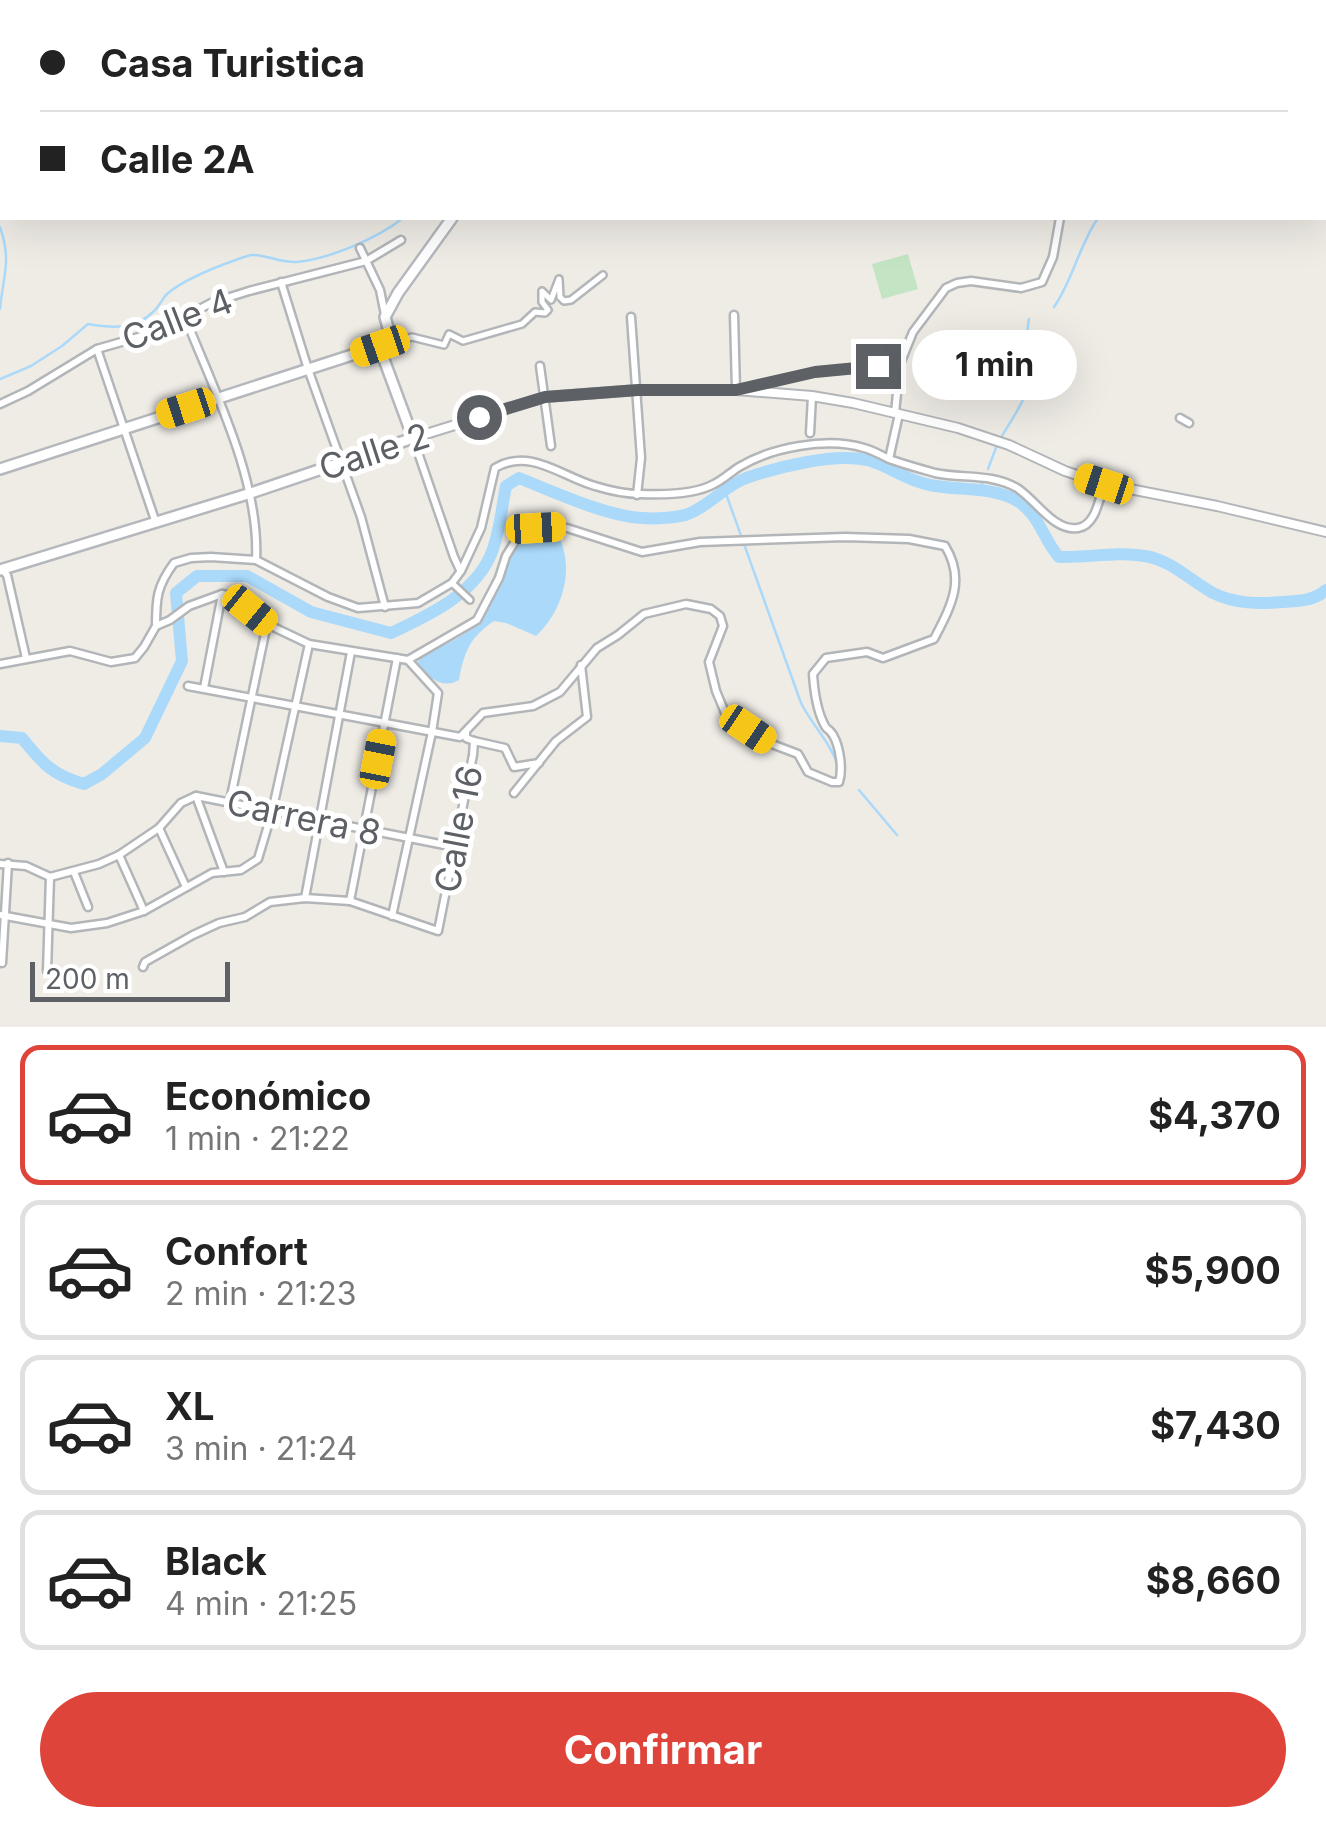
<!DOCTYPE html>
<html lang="es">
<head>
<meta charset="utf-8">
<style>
  body { margin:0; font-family:Inter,sans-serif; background:#f2f2f2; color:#222; height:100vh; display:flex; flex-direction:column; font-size:38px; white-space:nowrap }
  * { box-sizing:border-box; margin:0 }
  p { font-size:32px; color:#767676 }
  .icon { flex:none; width:55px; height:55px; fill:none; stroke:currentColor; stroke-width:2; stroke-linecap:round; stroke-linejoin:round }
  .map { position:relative; height:1027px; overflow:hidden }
  .panel { display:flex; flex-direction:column; background:#fff; flex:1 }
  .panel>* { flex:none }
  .hud { position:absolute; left:0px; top:0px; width:1328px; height:220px; box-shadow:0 10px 40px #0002; display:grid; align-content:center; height:220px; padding:0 40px; background:#fff }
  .scale { position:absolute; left:30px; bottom:25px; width:200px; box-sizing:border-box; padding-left:10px; border:5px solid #5d6165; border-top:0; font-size:28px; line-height:35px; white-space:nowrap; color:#5d6165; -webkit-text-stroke:8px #fff; paint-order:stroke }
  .end { position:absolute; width:45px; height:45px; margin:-22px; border:12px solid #5d6165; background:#fff; box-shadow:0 0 0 5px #fff }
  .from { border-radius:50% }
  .bubble { position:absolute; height:70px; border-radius:35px; background:#fff; box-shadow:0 10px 40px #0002; font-size:32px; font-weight:700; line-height:70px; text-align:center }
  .car { position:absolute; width:30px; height:60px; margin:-30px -15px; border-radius:12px; box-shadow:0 0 8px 2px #0007; background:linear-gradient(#f5c518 24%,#345 0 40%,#f5c518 0 76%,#345 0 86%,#f5c518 0) }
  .hud b { display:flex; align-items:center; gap:35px; height:95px; font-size:38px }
  .hud b+b { border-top:2px solid #e0e0e0 }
  .hud i { width:25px; height:25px; background:#222 }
  ul { padding:18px 0 0; list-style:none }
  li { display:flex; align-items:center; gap:30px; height:140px; margin:0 20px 15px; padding:0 20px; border:5px solid #e0e0e0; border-radius:20px }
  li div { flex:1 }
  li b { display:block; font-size:38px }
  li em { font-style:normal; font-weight:700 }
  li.on { border-color:#df443b }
  li>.icon { width:90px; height:90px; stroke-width:1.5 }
  .button { display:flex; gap:20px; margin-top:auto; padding:20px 40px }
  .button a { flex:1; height:115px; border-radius:60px; background:#df443b; color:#fff; font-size:40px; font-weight:700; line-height:115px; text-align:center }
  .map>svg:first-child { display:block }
  .green { fill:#c4e5c4 }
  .water { fill:#aad9fa }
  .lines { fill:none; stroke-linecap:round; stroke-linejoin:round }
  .stream { stroke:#aad9fa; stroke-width:2.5 }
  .river { stroke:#aad9fa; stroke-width:12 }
  .pedestrian-casing { stroke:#b3b6b9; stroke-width:10 }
  .minor-casing { stroke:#b3b6b9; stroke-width:11 }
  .tertiary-casing { stroke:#b3b6b9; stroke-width:12 }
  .secondary-casing { stroke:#b4b8bc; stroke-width:14 }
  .pedestrian { stroke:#fff; stroke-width:5 }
  .minor { stroke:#fff; stroke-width:6 }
  .tertiary { stroke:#fff; stroke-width:8 }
  .secondary { stroke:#fff; stroke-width:9 }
  .route { stroke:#5d6165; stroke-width:12 }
  .labels { text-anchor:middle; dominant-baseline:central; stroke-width:10; stroke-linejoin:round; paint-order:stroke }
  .street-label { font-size:35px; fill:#5d6165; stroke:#fff }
</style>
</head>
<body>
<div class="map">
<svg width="1326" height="1027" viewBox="0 0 1326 1027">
  <rect width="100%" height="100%" fill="#efece6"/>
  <!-- green -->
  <path class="green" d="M908 254 918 289 882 299 872 264Z"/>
  <!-- water -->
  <path class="water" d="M537 534 559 537C575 570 562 612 536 636L506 623 494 621C470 637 464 652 459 680 443 690 428 677 417 665L420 657C439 647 468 636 482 619 501 593 501 543 537 534Z"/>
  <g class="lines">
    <!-- stream -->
    <g class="stream">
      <path d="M775 2 777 0"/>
      <path d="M0 227C12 261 3 276 0 309"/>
      <path d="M1054 307C1073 280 1079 245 1098 218"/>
      <path d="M0 379 31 366 62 346 88 324C111 328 135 330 153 312 159 307 162 299 167 294 182 281 204 272 222 265 231 262 242 257 251 255 264 254 281 263 297 262 329 259 378 238 403 218"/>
      <path d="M1002 436C1013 417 1032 392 1031 368 1030 351 1025 337 1029 319"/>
      <path d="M988 469 997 445"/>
      <path d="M980 490 983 481"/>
      <path d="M725 491 801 703C812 725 831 743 838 766"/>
      <path d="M859 790 897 835"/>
    </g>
    <!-- river -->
    <path class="river" d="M0 736 22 738C42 763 52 775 84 784L102 774 145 738 182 661 176 593 197 576H247L311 612 391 633C429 615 478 593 493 549 500 529 502 506 506 486L519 478C554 492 606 516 642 518 655 519 676 518 688 514 709 506 725 486 746 478 778 467 833 453 867 460 888 465 906 481 930 485 959 491 994 486 1019 502 1040 516 1043 539 1059 557 1088 558 1116 551 1145 556 1171 560 1191 581 1213 593 1235 604 1259 604 1282 602 1298 601 1314 601 1326 590"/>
    <!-- pedestrian casing -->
    <g class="pedestrian-casing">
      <g id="pedestrian">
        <path d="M392 342 412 337 444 345 449 334 463 341 522 324 535 312 545 313 548 310 542 302V291L551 300 559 279 560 297 564 301 571 300 603 275"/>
        <path d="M452 583 470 600"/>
      </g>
    </g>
    <!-- minor casing -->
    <g class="minor-casing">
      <g id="minor">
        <path d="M1325 123 1326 122"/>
        <path d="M360 248 380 290 385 315"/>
        <path d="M281 282 308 369 361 517 385 607"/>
        <path d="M734 315 736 390 815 372 900 364"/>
        <path d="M631 317 641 458 637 495"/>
        <path d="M191 332C219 400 260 486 256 560"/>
        <path d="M97 349 156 523"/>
        <path d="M540 366 551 446"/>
        <path d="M0 404 28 391 97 349 156 332 211 303 249 291 366 261 401 240"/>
        <path d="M895 413 900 364 913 332 946 288 957 283 971 281 1021 288 1042 282 1053 257 1060 218"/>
        <path d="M1180 418 1189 423"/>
        <path d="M810 433 812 396"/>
        <path d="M413 438 454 557 460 570"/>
        <path d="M889 459 899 414"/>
        <path d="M1 569 7 575 26 658"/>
        <path d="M156 626C156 598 157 586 174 563L191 558 211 557 256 560 328 597 358 608 418 603 452 583 461 571 481 528 495 468C530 447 562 477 595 486 608 490 625 494 640 494 663 495 694 495 714 484 723 480 731 472 739 467 772 447 827 437 864 448 873 450 882 456 892 460 906 465 921 469 935 473 963 479 991 473 1017 488 1035 499 1054 532 1078 528 1096 525 1099 499 1104 484"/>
        <path d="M0 664 70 651 111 662 135 658 144 647 156 626 170 620 189 606 222 594 233 596 267 624 309 644 408 660"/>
        <path d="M188 686 460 737 483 713 533 706 560 692 597 648 618 635 644 614 686 604 711 609 720 616 723 626 709 662 716 691 726 715 769 743 798 754 808 772 832 782H839C843 770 840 747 833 735 826 725 828 733 823 722 816 707 814 690 813 674L826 658 867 652 883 658 934 639C951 606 966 580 945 546L909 539 845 537 700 542 642 552 567 528 536 527 519 535 506 556 499 578 477 620 408 660"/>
        <path d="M204 688 222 594"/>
        <path d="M474 741 505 748 514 767 539 763"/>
        <path d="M514 793 556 741 587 717 581 665"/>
        <path d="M196 796 224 872"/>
        <path d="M230 801 267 624"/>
        <path d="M159 828 186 887"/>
        <path d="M119 855 144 911"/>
        <path d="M0 864 26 866 50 877 99 864 119 855 159 828 181 803 196 796 455 847"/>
        <path d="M74 872 88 907"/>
        <path d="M305 898 351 652"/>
        <path d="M350 901 397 658"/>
        <path d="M0 915 71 928 107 923 144 911 212 873 241 870 258 859 272 812 309 644"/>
        <path d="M392 916 432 732 438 693 408 660"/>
        <path d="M2 963 8 863"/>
        <path d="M143 967 145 962 193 935 219 923 245 917 270 902 305 898 350 901 438 931 473 755 474 741 466 738V732"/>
        <path d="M47 971 50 877"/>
      </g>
    </g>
    <!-- tertiary casing -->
    <g class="tertiary-casing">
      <path id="tertiary" d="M413 438 545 397 638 390H736L812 396 853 403 958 428 1009 445 1065 471 1104 484 1217 506 1326 532"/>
    </g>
    <!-- secondary casing -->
    <g class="secondary-casing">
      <g id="secondary">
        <path d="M788 2 790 0"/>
        <path d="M0 469 392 342 385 317 398 293 452 218"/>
        <path d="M0 570 251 493 413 438 379 346"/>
      </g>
    </g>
    <!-- pedestrian -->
    <use href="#pedestrian" class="pedestrian"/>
    <!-- minor -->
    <use href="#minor" class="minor"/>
    <!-- tertiary -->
    <use href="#tertiary" class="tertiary"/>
    <!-- secondary -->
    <use href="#secondary" class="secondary"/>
  </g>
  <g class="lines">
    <!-- route -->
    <path class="route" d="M479 417 545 397 638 390H736L815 372 878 366"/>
  </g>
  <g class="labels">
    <!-- street labels -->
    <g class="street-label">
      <text transform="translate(177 319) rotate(-21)">Calle 4</text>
      <text transform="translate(374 451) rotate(-18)">Calle 2</text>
      <text transform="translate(304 817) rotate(12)">Carrera 8</text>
      <text transform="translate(458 829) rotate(-79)">Calle 16</text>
    </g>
  </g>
</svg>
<div class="scale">200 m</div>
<i class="end from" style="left:479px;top:417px"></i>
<i class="end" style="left:878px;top:366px"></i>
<div class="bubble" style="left:912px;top:330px;width:165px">1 min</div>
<i class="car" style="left:380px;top:346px;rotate:251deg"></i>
<i class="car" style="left:186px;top:408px;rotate:252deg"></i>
<i class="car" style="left:1104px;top:484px;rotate:288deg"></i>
<i class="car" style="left:536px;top:528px;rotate:87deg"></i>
<i class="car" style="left:250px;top:610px;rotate:129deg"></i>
<i class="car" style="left:748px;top:729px;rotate:124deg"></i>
<i class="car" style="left:378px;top:759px;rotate:11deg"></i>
<div class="hud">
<b><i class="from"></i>Casa Turistica</b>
<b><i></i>Calle 2A</b>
</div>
</div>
<section class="panel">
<ul>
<li class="on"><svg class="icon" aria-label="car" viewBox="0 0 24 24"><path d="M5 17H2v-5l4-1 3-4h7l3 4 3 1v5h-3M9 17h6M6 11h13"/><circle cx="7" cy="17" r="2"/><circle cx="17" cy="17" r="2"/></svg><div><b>Económico</b><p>1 min · 21:22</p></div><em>$4,370</em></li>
<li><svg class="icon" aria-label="car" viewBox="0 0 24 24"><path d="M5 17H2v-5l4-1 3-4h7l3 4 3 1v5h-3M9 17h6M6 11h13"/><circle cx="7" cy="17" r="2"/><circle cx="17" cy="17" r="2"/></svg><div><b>Confort</b><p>2 min · 21:23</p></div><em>$5,900</em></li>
<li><svg class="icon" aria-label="car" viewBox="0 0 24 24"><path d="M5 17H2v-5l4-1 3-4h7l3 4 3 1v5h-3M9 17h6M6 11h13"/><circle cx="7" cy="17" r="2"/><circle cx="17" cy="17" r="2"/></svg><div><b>XL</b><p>3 min · 21:24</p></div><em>$7,430</em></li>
<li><svg class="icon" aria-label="car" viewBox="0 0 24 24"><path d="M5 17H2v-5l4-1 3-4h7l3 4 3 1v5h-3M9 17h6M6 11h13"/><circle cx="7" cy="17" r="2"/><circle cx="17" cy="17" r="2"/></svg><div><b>Black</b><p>4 min · 21:25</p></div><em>$8,660</em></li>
</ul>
<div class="button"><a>Confirmar</a></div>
</section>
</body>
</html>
